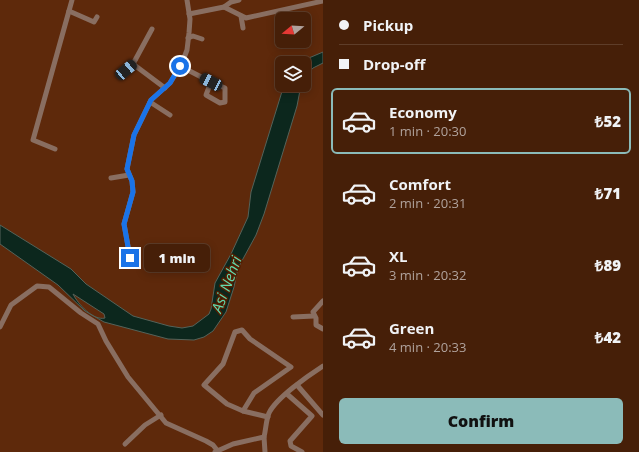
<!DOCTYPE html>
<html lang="en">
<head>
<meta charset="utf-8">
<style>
  body { margin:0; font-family:"Open Sans",sans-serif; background:#502c16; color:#f1f3f6; height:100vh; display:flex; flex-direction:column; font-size:15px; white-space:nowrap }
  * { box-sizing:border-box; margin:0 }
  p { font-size:13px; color:#b0a29c }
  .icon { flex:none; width:22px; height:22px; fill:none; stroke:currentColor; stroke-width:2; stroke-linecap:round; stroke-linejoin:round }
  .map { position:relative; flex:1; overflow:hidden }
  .panel { display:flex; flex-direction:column; background:#461f08; width:316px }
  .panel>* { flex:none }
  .top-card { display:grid; align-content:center; height:88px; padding:0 16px; background:#461f08 }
  .needle { width:26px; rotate:252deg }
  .controls { position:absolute; left:275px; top:12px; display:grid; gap:8px }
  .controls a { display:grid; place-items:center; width:36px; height:36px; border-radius:6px; background:#461f08; box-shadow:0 2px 10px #0003,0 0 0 1px #5e3d29; font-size:20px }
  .end { position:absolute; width:18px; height:18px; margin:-9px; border:5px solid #1a73e8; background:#fff; box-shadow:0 0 0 2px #fff }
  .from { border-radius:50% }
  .bubble { position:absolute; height:28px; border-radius:6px; background:#461f08; box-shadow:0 2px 10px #0003,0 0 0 1px #5e3d29; font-size:13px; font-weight:800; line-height:28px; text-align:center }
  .car { position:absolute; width:12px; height:24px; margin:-12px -6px; border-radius:5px; box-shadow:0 0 3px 1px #0007; background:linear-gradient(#222 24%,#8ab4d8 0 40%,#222 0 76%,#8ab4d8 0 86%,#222 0) }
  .top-card b { display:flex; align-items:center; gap:14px; height:38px; font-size:15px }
  .top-card b+b { border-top:1px solid #5e3d29 }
  .top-card i { width:10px; height:10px; background:#f1f3f6 }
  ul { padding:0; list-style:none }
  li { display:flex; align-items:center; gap:12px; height:66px; margin:0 8px 6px; padding:0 8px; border:2px solid transparent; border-radius:6px }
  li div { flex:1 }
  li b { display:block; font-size:15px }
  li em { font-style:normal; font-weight:800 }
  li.active { border-color:#8bbbb9 }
  li>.icon { width:36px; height:36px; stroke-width:1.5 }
  .button { display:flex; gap:8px; margin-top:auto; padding:8px 16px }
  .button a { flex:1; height:46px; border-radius:6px; background:#8bbbb9; color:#111; font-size:16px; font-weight:800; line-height:46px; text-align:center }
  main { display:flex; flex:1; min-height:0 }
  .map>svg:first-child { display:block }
  .water { fill:#0c271d; stroke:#54635a; fill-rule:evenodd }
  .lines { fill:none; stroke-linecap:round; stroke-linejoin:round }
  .minor { stroke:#896e61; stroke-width:5 }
  .route { stroke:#1a73e8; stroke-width:5 }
  .labels { text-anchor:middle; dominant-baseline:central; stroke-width:3; stroke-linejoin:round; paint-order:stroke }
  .water-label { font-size:15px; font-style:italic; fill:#62d9ad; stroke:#521e00 }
</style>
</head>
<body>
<main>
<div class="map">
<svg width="323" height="452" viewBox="0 0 323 452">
  <rect width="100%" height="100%" fill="#5e290b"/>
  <!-- water -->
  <g class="water">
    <path d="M323 52V63L313 68 304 78V63H297Z"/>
    <path d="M284 85H301L297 106 264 214 256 235 238 268 234 287 226 312 213 331 204 337 194 340 168 339 104 322 85 311 58 285 0 244V225L71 269 86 284 133 316 169 326 182 328 193 326 209 314 211 309 215 283 231 254 248 217 251 192ZM73 294 104 314 105 318C93 321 78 304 73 294Z"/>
  </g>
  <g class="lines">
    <!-- minor -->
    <g class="minor">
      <path d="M224 7 231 2 239 0"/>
      <path d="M69 11 94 22 97 17"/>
      <path d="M189 14 224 7 246 18 323 1"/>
      <path d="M241 16 243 28"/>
      <path d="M188 38 193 36 202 39"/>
      <path d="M133 64 152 29"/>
      <path d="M180 66 211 82"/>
      <path d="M122 72 133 64 165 88"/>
      <path d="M211 82 225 88V102L220 103 206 95Z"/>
      <path d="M150 102 170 115"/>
      <path d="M55 149 33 140 72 0"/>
      <path d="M111 178 129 175"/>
      <path d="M130 257 124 224 133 192 132 181 127 169 134 135 151 100 170 83 182 63 187 50 189 33 190 19 187 0"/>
      <path d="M323 301 313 312 316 318V325L323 329"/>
      <path d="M293 317 314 316"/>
      <path d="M0 327 11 305 37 286 49 287 81 313 98 324 106 341 128 377 166 423 206 441 213 445 217 450"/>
      <path d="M242 330 250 339 291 367 254 393 243 411 227 404 204 385 223 364 235 332Z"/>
      <path d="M297 385 323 415"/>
      <path d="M287 394 312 416 290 441 291 446 302 452"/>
      <path d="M243 411 268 417"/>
      <path d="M264 437 265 452"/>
      <path d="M125 444 145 425 161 415"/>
      <path d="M215 452 233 444 264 437C266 429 266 420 269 413 276 398 309 375 323 366"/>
    </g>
  </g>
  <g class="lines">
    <!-- route -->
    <path class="route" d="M130 258 124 224 133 192 132 181 127 169 134 135 151 100 170 83 180 66"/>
  </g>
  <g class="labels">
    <!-- water labels -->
    <g class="water-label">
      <text transform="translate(226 284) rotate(-69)">Asi Nehri</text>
    </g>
  </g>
</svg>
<div class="controls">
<a><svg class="needle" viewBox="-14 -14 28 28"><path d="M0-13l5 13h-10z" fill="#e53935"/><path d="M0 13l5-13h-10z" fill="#b0a29c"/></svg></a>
<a><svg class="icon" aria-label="layers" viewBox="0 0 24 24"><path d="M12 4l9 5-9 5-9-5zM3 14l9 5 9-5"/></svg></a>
</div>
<i class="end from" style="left:180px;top:66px"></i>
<i class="end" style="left:130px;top:258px"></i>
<div class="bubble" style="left:144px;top:244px;width:66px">1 min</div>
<i class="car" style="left:126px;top:70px;rotate:50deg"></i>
<i class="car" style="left:211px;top:82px;rotate:297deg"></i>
</div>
<section class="panel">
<div class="top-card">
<b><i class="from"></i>Pickup</b>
<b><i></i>Drop-off</b>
</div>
<ul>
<li class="active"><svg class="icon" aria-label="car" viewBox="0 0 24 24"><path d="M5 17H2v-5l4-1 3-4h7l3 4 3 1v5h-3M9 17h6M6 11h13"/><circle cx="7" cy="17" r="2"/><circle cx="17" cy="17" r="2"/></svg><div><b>Economy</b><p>1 min · 20:30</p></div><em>₺52</em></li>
<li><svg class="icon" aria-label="car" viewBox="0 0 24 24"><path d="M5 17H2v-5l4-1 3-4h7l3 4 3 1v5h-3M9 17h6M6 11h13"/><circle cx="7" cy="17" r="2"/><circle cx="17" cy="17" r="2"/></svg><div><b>Comfort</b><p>2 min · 20:31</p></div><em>₺71</em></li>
<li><svg class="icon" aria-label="car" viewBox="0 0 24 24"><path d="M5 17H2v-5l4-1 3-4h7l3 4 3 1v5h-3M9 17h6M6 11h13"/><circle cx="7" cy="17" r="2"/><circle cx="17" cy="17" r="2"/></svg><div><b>XL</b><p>3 min · 20:32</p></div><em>₺89</em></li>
<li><svg class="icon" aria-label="car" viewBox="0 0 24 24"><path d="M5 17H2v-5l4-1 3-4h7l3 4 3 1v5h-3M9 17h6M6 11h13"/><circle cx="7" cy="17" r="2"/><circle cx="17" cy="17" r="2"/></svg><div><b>Green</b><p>4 min · 20:33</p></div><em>₺42</em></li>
</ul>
<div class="button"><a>Confirm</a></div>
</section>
</main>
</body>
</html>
